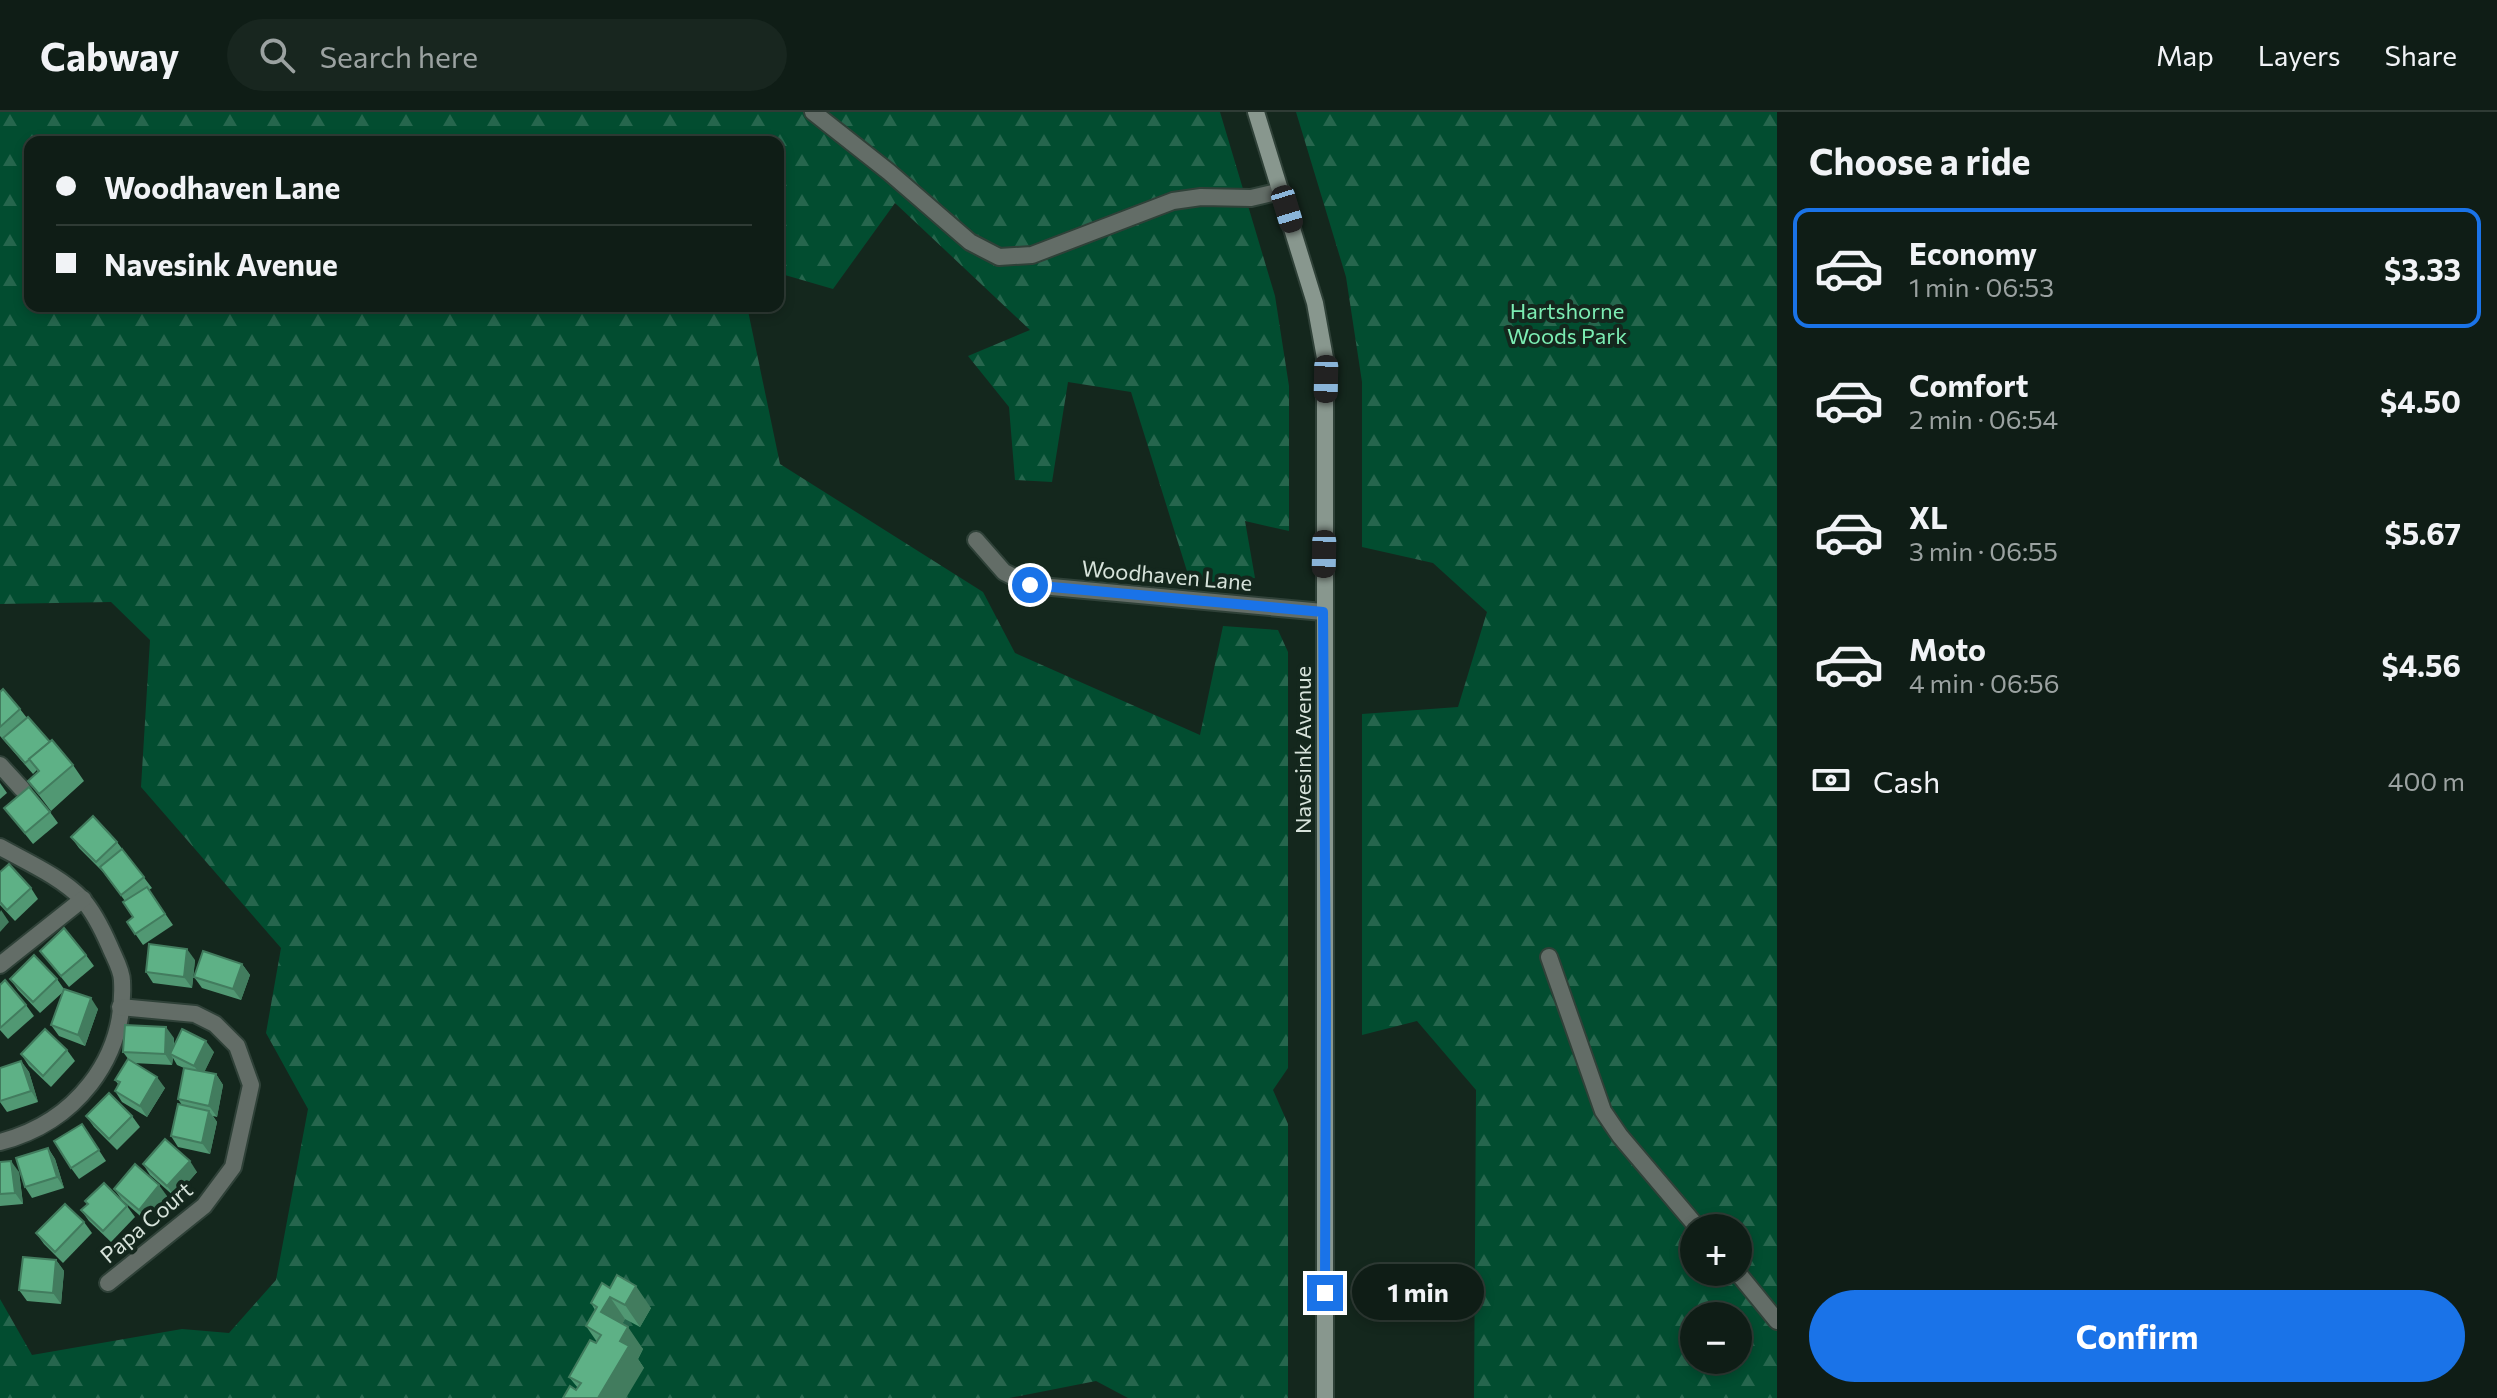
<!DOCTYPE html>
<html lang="en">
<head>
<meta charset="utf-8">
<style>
  body { margin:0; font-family:Commissioner,sans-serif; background:#18261f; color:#f1f3f6; height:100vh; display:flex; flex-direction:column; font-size:30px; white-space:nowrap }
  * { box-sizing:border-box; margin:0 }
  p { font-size:26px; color:#9ba2a1 }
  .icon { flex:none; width:44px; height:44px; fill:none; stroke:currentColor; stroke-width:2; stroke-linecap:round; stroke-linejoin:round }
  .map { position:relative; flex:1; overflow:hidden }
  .sheet { display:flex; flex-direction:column; background:#0f1d16; width:720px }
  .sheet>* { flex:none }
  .banner { position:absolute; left:24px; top:24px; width:760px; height:176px; border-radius:16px; box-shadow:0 4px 12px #0003,0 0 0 2px #2f3b35; display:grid; align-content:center; height:176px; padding:0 32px; background:#0f1d16 }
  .tools { position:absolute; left:1680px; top:1102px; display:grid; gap:16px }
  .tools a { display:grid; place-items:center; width:72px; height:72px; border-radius:50%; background:#0f1d16; box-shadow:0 4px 12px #0003,0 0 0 2px #2f3b35; font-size:40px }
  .end { position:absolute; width:36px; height:36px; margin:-18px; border:10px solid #1a73e8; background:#fff; box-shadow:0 0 0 4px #fff }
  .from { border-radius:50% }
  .bubble { position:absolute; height:56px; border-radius:28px; background:#0f1d16; box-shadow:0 4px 12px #0003,0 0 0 2px #2f3b35; font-size:26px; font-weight:700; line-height:56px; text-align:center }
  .car { position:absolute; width:24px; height:48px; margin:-24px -12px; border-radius:10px; box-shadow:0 0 6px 2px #0007; background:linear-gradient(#222 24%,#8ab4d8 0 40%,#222 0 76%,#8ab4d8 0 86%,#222 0) }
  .banner b { display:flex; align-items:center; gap:28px; height:76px; font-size:30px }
  .banner b+b { border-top:2px solid #2f3b35 }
  .banner i { width:20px; height:20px; background:#f1f3f6 }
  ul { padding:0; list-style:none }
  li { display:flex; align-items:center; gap:24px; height:120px; margin:0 16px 12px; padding:0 16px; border:4px solid transparent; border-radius:16px }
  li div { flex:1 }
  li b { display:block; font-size:30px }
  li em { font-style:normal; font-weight:700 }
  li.current { border-color:#1a73e8 }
  li>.icon { width:72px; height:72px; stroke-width:1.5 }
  h2 { padding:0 32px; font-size:36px; line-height:96px }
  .pay { display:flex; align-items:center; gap:20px; height:88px; padding:0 32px; font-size:30px }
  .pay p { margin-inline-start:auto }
  .primary-button { display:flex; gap:16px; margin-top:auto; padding:16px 32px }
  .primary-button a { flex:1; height:92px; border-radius:48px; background:#1a73e8; color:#fff; font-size:32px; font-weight:700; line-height:92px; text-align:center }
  header { display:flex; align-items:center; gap:48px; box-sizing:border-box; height:112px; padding:0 40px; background:#0f1d16; border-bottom:2px solid #2f3b35 }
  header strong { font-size:38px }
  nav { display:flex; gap:44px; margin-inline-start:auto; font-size:28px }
  .search { width:560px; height:72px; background:#18261f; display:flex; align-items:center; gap:20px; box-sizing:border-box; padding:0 28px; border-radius:44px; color:#9ba2a1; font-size:30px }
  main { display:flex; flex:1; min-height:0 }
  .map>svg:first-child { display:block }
  .forest { fill:url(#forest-firs); fill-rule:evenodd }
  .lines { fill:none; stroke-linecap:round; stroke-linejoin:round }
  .minor-casing { stroke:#2f4138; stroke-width:20 }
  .secondary-casing { stroke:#2f4138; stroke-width:20 }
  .minor { stroke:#636d67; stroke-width:16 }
  .secondary { stroke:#88978e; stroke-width:16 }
  .wall { fill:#519873 }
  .shaded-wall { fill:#427c5e }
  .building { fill:#5eb186; stroke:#427c5e; stroke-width:2 }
  .route { stroke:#1a73e8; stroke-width:10 }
  .labels { text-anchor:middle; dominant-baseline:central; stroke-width:8; stroke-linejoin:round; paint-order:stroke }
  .park-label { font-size:22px; fill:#7cedb3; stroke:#14271d }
  .street-label { font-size:22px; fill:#d7e3db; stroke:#14271d }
</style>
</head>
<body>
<header>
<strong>Cabway</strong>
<div class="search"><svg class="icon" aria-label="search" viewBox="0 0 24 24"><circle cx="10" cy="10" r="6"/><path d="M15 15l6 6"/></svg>Search here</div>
<nav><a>Map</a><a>Layers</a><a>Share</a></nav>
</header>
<main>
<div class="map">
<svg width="1777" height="1286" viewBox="0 0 1777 1286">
  <defs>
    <pattern id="forest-firs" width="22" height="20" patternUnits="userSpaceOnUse" patternTransform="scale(2)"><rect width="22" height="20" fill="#024d30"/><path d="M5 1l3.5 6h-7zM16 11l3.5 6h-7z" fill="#26664d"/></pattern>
  </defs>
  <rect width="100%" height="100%" fill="#14271d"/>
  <!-- forest -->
  <g class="forest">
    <path d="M0 0H1220L1275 184 1289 274V419L1245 409 1255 466 1191 472 1131 280 1068 270 1052 370 1015 368 1009 295 968 244 1030 218 895 91 833 177 778 161V30H30V194H747L780 352 983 480 1015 541 1200 623 1223 514 1278 518 1288 540V956L1273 978 1288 1012V1286H1128L1096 1269 1009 1286H0V1187L32 1243 182 1217 229 1221 276 1168 308 997 266 921 281 836 141 675 150 528 111 490 0 492Z"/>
    <path d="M1296 0H1777V1286H1474L1476 978 1417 909 1362 923V602L1458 595 1487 500 1433 451 1362 435V270L1346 165ZM1694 1116H1738V1160H1694ZM1694 1204H1738V1248H1694Z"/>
  </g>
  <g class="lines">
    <!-- minor casing -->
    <g class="minor-casing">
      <g id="minor">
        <path d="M813 0 889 60 970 130 999 145 1032 143 1173 89 1201 85 1251 86 1281 79"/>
        <path d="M976 428 1004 460 1030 473 1323 500"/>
        <path d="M0 653 22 677"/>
        <path d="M0 735C27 750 61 765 82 787 94 800 103 819 110 835 114 845 122 858 122 869 126 948 74 1011 0 1030"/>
        <path d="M1549 845 1603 999 1620 1024 1698 1116"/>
        <path d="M0 853 83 787"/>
        <path d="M1737 1160 1777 1209"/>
        <path d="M108 1171 204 1094 233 1055 251 973 237 934 215 912 195 902 120 895"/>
      </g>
    </g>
    <!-- secondary casing -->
    <g class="secondary-casing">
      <path id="secondary" d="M1256 0 1315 191 1325 246V1286"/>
    </g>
    <!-- minor -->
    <use href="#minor" class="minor"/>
    <!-- secondary -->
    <use href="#secondary" class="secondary"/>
  </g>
  <!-- wall -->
  <g class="wall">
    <path d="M0 580 20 597 27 606 73 653 84 669 51 699 28 669 38 660 37 658 33 662 0 624Z"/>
    <path d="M0 671 7 681 0 687Z"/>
    <path d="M4 696 50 700 58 711 33 732Z"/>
    <path d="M71 725 117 730 152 776 149 778 173 813 143 833 127 810 133 805 125 789 104 761 79 736Z"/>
    <path d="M0 760 31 776 38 787 15 809 0 793Z"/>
    <path d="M40 839 86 843 94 854 69 875Z"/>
    <path d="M195 848 192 876 153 871 146 860Z"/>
    <path d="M242 852 250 863 241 888 202 876 194 865Z"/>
    <path d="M10 867H57L64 877 98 897 85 934 59 924 51 913 63 880 40 901 18 878Z"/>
    <path d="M0 873 26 893 34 904 8 927 0 918Z"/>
    <path d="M174 926V933L214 940 204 960 216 962 223 973 217 1005 213 1004 217 1010 210 1042 178 1035 171 1024 182 993 178 987 184 956 177 953 173 946 172 953 133 951 165 976 147 1005 122 990 115 979 118 972 115 968 129 948 123 940Z"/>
    <path d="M67 938 75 949 51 975 29 954 21 942Z"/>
    <path d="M21 949 29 960 38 990 7 1000 0 990V956Z"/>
    <path d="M86 1004H132L140 1015 117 1038 94 1015Z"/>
    <path d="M89 1023 106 1049 79 1067 71 1056Z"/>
    <path d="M48 1036 55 1047 64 1076 32 1086 25 1075Z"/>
    <path d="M0 1050 19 1060 23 1092 0 1094Z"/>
    <path d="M143 1052 197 1060 175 1085 150 1063Z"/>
    <path d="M114 1077 167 1084 146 1109 122 1088Z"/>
    <path d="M87 1092 127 1094 135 1105 111 1130 89 1109 81 1098Z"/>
    <path d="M84 1110 92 1121 63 1151 44 1132 36 1121Z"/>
    <path d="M56 1148 64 1159 61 1192 27 1189 19 1178Z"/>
    <path d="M610 1176 651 1196 640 1215 625 1207 622 1212 643 1237 638 1247 644 1256 576 1278 578 1276 569 1265 597 1230 586 1214 595 1198 591 1191Z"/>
  </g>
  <!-- shaded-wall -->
  <g class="shaded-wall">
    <path d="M1 798 9 810 0 820V800Z"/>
    <path d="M187 837 195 848 192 876 184 865Z"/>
    <path d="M242 852 250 863 241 888 233 877Z"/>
    <path d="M91 886 98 897 85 934 78 923Z"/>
    <path d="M166 915 174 926 173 943 170 942 173 946 172 953 165 942Z"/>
    <path d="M206 929 214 940 202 965 194 954Z"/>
    <path d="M21 949 29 960 38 990 31 979Z"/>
    <path d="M216 962 223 973 217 1005 209 994Z"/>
    <path d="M157 965 165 976 147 1005 140 994Z"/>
    <path d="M209 999 217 1010 210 1042 202 1031Z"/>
    <path d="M48 1036 55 1047 64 1076 57 1065Z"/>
    <path d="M11 1049 19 1060 23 1092 15 1081Z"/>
    <path d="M190 1049 197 1060 175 1085 167 1074Z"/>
    <path d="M159 1073 167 1084 146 1109 139 1098Z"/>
    <path d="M56 1148 64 1159 61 1192 53 1181Z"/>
    <path d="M636 1174 651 1196 640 1215 625 1193Z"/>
    <path d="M610 1185 625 1207 617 1222 601 1200Z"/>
    <path d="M628 1215 643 1237 638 1247 644 1256 626 1286H598L620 1229Z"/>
  </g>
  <!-- building -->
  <g class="building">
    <path d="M3 577 20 597 0 615V580Z"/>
    <path d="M28 605 50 630 25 651 3 626Z"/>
    <path d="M52 628 73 653 39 682 28 669 39 659 29 647Z"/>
    <path d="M29 675 50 700 25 721 4 696Z"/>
    <path d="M93 704 117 730 96 750 71 725Z"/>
    <path d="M122 737 144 765 121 783 100 755Z"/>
    <path d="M9 752 31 776 7 798 0 790V760Z"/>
    <path d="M147 775 165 802 135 822 127 810 133 805 123 790Z"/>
    <path d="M64 816 86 843 61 864 40 839Z"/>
    <path d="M149 832 187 837 184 865 146 860Z"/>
    <path d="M203 839 242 852 233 877 194 865Z"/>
    <path d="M34 843 57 867 33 890 10 867Z"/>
    <path d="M5 868 26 893 0 916V873Z"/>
    <path d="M64 877 91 886 78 923 51 913Z"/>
    <path d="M125 913 166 915 165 942 123 940Z"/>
    <path d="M45 917 67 938 43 964 21 942Z"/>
    <path d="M182 917 206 929 194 954 170 942Z"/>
    <path d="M128 947 157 965 140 994 115 979 120 970 115 968Z"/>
    <path d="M21 949 31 979 0 989V956Z"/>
    <path d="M184 956 216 962 209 994 178 987Z"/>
    <path d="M109 981 132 1004 109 1027 86 1004Z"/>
    <path d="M178 992 209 999 202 1031 171 1024Z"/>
    <path d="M82 1012 99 1038 71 1056 54 1029Z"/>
    <path d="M165 1027 190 1049 167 1074 143 1052Z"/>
    <path d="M48 1036 57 1065 25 1075 16 1046Z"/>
    <path d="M11 1049 15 1081 0 1082V1050Z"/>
    <path d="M135 1052 159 1073 139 1098 114 1077Z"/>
    <path d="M104 1071 127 1094 103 1119 81 1098 88 1092 85 1089Z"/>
    <path d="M65 1092 84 1110 55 1140 36 1121Z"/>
    <path d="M23 1145 56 1148 53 1181 19 1178Z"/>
    <path d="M617 1163 636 1174 625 1193 610 1185 601 1200 628 1215 620 1229 629 1234 598 1286H563L570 1274 576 1278 581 1271 569 1265 590 1228 596 1231 601 1223 586 1214 597 1195 591 1191 602 1171 610 1176Z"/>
  </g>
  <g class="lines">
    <!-- route -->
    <path class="route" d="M1030 473 1323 500 1326 885 1325 1181"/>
  </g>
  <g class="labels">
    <!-- park labels -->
    <g class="park-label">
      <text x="1567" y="198">Hartshorne<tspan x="1567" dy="25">Woods Park</tspan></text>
    </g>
    <!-- street labels -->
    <g class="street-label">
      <text transform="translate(1167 463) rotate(5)">Woodhaven Lane</text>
      <text transform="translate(1302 638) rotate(-90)">Navesink Avenue</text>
      <text transform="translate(146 1110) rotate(-40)">Papa Court</text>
    </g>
  </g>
</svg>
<div class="tools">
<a>+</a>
<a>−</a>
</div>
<i class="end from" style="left:1030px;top:473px"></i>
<i class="end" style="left:1325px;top:1181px"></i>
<div class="bubble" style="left:1352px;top:1152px;width:132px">1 min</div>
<i class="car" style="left:1287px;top:97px;rotate:163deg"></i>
<i class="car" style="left:1326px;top:267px;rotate:181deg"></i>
<i class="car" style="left:1324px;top:442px;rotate:181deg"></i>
<div class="banner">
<b><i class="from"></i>Woodhaven Lane</b>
<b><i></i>Navesink Avenue</b>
</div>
</div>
<section class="sheet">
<h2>Choose a ride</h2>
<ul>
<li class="current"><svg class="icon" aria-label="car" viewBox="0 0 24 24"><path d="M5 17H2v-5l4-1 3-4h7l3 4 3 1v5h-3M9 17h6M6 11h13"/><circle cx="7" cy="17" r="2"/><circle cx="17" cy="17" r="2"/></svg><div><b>Economy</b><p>1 min · 06:53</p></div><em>$3.33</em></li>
<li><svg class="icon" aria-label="car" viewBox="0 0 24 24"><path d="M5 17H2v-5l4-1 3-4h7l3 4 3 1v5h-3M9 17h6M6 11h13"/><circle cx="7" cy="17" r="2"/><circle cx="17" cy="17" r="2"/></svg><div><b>Comfort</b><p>2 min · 06:54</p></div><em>$4.50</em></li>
<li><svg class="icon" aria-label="car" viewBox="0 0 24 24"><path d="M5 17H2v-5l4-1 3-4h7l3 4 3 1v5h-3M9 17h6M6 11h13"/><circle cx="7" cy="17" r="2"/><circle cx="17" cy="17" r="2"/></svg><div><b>XL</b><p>3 min · 06:55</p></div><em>$5.67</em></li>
<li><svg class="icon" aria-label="car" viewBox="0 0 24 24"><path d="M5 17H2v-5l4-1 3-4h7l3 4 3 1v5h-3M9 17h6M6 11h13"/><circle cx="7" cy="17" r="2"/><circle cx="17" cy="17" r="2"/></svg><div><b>Moto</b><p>4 min · 06:56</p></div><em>$4.56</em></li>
</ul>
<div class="pay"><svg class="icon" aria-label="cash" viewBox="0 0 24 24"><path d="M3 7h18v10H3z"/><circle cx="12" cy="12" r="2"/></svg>Cash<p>400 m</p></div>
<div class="primary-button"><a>Confirm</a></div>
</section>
</main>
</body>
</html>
